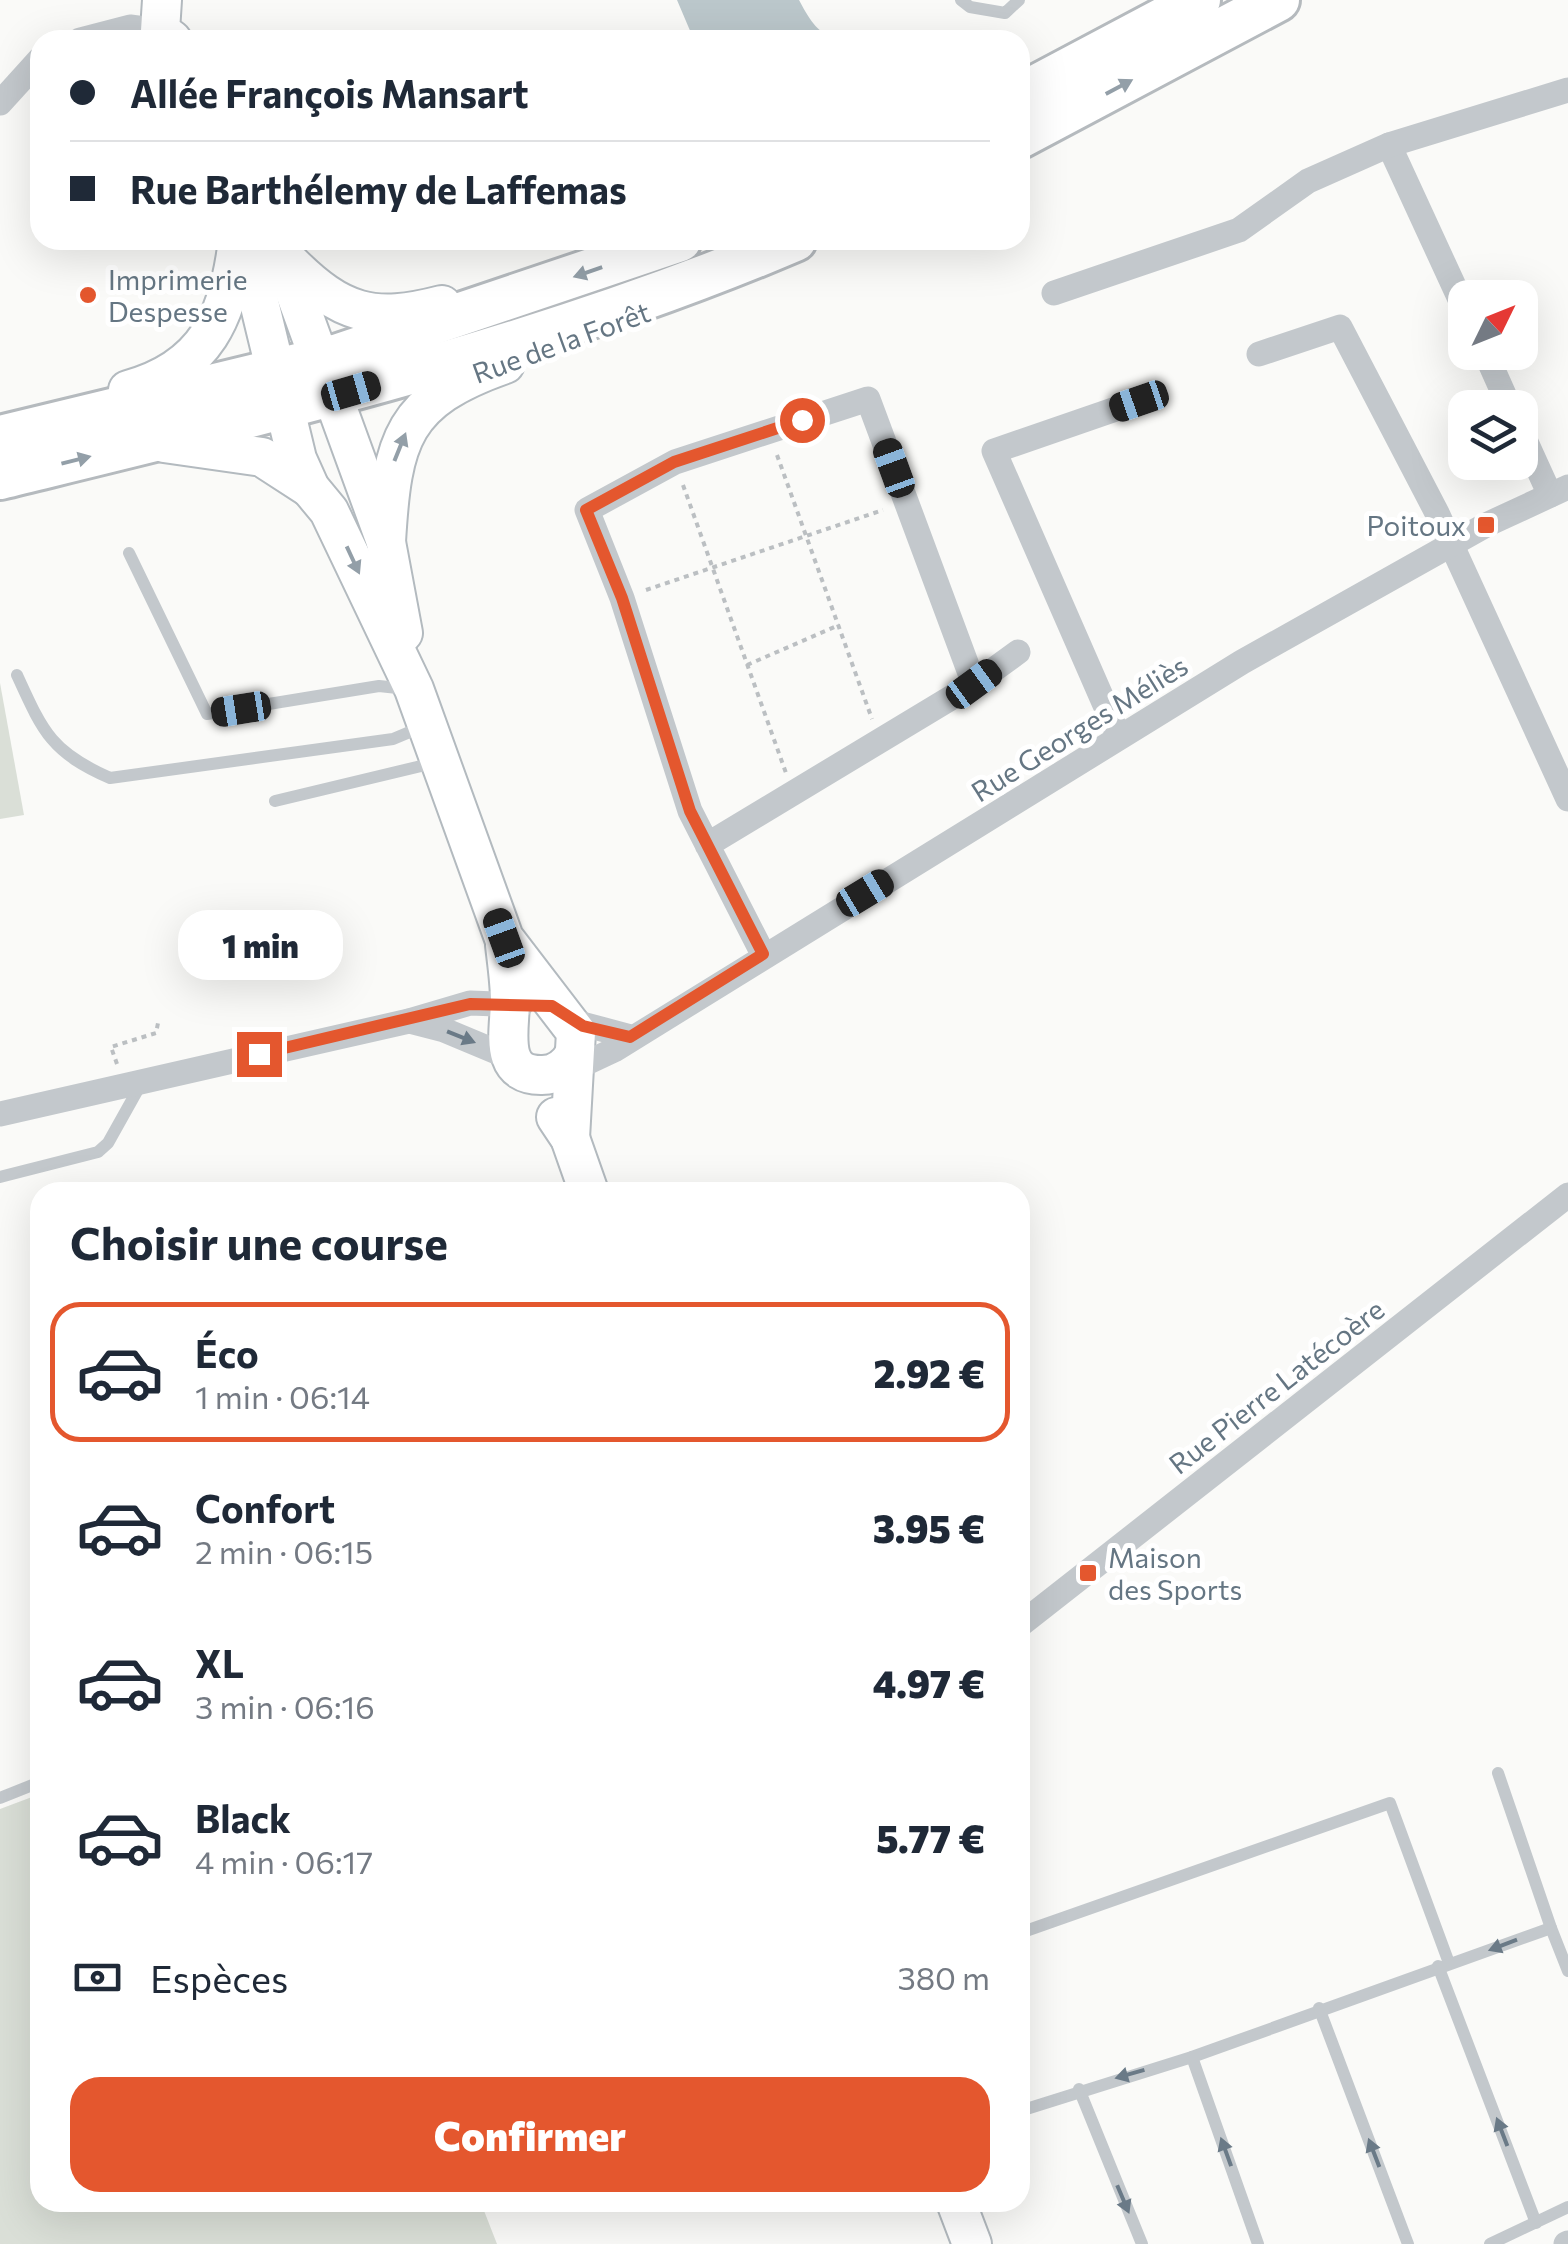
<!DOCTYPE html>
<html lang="fr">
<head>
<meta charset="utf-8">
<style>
  body { margin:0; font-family:Commissioner,sans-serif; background:#f2f2f3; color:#1f2937; height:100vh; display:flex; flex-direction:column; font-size:38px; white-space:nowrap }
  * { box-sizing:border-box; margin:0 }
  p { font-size:32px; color:#747a83 }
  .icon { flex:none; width:55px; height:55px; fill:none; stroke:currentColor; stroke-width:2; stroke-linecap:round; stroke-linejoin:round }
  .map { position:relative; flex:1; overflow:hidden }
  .details { position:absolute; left:30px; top:1182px; width:1000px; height:1030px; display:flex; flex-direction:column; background:#fff; border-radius:30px; box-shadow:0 10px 40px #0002 }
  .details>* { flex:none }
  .top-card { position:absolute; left:30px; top:30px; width:1000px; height:220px; border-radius:30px; box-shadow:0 10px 40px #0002; display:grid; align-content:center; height:220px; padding:0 40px; background:#fff }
  .needle { width:65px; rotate:47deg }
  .buttons { position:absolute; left:1448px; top:280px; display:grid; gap:20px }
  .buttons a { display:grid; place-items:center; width:90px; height:90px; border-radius:20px; background:#fff; box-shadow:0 10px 40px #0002; font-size:50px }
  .end { position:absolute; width:45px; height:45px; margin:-22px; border:12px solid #e4572e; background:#fff; box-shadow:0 0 0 5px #fff }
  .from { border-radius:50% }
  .bubble { position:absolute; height:70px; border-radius:30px; background:#fff; box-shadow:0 10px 40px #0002; font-size:32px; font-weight:800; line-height:70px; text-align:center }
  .car { position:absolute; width:30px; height:60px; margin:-30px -15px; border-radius:12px; box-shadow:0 0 8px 2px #0007; background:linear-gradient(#222 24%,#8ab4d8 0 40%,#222 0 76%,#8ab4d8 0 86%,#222 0) }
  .top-card b { display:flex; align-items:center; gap:35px; height:95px; font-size:38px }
  .top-card b+b { border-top:2px solid #e0e1e3 }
  .top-card i { width:25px; height:25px; background:#1f2937 }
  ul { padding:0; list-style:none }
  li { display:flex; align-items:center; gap:30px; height:140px; margin:0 20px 15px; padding:0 20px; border:5px solid transparent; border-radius:30px }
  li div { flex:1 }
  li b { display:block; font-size:38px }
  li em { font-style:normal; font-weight:800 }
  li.selected { border-color:#e4572e }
  li>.icon { width:90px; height:90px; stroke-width:1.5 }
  h2 { padding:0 40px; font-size:45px; line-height:120px }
  .pay { display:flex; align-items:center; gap:25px; height:110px; padding:0 40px; font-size:38px }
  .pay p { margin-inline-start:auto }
  .primary-button { display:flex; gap:20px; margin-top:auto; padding:20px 40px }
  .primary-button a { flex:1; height:115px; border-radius:30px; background:#e4572e; color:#fff; font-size:40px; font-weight:800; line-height:115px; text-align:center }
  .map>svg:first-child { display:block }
  .green { fill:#dadfd7 }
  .water { fill:#bbc7cb }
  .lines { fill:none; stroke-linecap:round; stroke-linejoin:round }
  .secondary-casing { stroke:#b3babf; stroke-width:42 }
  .primary-casing { stroke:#b5babe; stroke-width:48 }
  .path { stroke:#bbbfc2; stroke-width:4; stroke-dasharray:5 5; stroke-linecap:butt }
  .lane { stroke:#c3c8cc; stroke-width:12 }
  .street { stroke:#c3c8cc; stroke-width:25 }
  .secondary { stroke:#fff; stroke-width:38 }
  .primary { stroke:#fff; stroke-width:42 }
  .oneway { fill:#939fa8 }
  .oneway2 { fill:#6a7a87 }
  .route { stroke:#e4572e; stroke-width:12 }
  .poi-dot { fill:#e4572e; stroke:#fff; stroke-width:4 }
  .labels { text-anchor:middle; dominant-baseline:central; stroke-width:10; stroke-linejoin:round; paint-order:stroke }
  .poi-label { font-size:28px; fill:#657683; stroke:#fff; text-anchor:start }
  .street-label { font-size:28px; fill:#657683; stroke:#fff }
</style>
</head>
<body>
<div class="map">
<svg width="1568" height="2244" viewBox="0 0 1568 2244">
  <rect width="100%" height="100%" fill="#fafaf8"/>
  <!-- green -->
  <g class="green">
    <path d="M0 683 24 815 0 819Z"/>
    <path d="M40 1794V2202L481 2203 497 2244H0V1809Z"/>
  </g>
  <!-- water -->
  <path class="water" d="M677 0H799C832 64 836 14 875 40H694Z"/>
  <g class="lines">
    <!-- secondary casing -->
    <g class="secondary-casing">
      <g id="secondary">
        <path d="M162 0 160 31 172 40"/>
        <path d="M244 240 297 459 310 488 329 511 414 689 504 938 576 1032 570 1138"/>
        <path d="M276 240 386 542 403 633"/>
        <path d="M290 263C341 314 373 323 442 305"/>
        <path d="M128 390C206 369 229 316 238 240"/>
        <path d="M164 443 262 457 310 488"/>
        <path d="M386 542C392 439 402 400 505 364"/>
        <path d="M505 945C507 963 510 982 510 1001 510 1029 497 1076 542 1075 557 1075 567 1067 574 1055"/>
        <path d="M556 1117 570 1138 589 1192"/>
        <path d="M956 2202 972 2244"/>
      </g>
    </g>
    <!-- primary casing -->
    <g class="primary-casing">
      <g id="primary">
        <path d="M1020 95 1199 0"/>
        <path d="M1020 137 1278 0"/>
        <path d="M0 437 339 355 680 240"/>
        <path d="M0 478C269 412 539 349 795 240"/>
      </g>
    </g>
    <!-- path -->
    <g class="path">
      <path d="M824 248 843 240"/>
      <path d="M777 455 872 719"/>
      <path d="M683 485 786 773"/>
      <path d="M646 590 883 510"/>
      <path d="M747 665 839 625"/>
      <path d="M117 1064 111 1047 156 1033 158 1023"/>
    </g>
    <!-- lane -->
    <g class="lane">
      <path d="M961 0 970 7 1005 13 1019 0"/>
      <path d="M129 553 207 714 379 686 407 689"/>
      <path d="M17 675C43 732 51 752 110 778L393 739 424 726"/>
      <path d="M275 801 438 762"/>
      <path d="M0 1177 98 1152 108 1143 141 1084"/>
      <path d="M1498 1773 1551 1928"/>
      <path d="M0 1798 40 1782"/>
      <path d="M1020 1933 1390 1803 1449 1963"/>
      <path d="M1438 1966 1536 2223"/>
      <path d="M1319 2008 1408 2244"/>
      <path d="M1192 2057 1258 2244"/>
      <path d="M1079 2089 1142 2244"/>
      <path d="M1020 2111 1192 2057 1551 1928 1568 1971"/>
      <path d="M1490 2244 1568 2207"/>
    </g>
    <!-- street -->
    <g class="street">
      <path d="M80 40 130 27 160 31"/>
      <path d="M0 103 40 59"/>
      <path d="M1389 145 1465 310"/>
      <path d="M1054 293 1239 230 1308 181 1389 145 1568 90"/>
      <path d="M1485 352 1510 408"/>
      <path d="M1259 354 1340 327 1437 513 1568 799"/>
      <path d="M1520 429 1550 495"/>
      <path d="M974 684 1018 652"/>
      <path d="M1119 737 994 451 1139 401"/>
      <path d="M707 845 974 684 868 399 675 462 587 510 622 598 690 811 763 954"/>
      <path d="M409 1021 444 1030 511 1058"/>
      <path d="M571 1021 631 1037"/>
      <path d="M563 1074 614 1050 1242 662 1486 525 1568 487"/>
      <path d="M0 1114 409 1021 470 1003 521 1005"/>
      <path d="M1020 1625 1568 1195"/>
      <path d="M1566 2244 1568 2243"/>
    </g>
    <!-- secondary -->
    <use href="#secondary" class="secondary"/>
    <!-- primary -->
    <use href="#primary" class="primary"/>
  </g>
  <!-- one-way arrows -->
  <defs><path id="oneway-solid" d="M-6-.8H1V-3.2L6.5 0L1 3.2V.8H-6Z" transform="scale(2.5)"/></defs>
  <g class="oneway">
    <use href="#oneway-solid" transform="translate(1119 87) rotate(-28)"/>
    <use href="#oneway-solid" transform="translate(588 272) rotate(161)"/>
    <use href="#oneway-solid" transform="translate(400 447) rotate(-68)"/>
    <use href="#oneway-solid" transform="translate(76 460) rotate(-14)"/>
    <use href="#oneway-solid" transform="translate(353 560) rotate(65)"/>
  </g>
  <g class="oneway2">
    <use href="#oneway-solid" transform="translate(461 1037) rotate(22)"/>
    <use href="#oneway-solid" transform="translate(1503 1945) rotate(159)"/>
    <use href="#oneway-solid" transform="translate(1130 2074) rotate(164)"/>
    <use href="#oneway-solid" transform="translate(1502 2132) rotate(-111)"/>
    <use href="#oneway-solid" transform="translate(1226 2152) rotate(-110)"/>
    <use href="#oneway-solid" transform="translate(1374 2153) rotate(-111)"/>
    <use href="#oneway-solid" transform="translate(1123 2199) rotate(67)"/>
  </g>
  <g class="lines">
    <!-- route -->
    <path class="route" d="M259 1054 470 1004 552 1006 583 1026 630 1037 763 954 690 811 622 598 586 510 674 462 802 420"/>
  </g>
  <!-- markers -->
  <g class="poi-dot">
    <circle cx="88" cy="295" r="10"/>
    <rect x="1476" y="515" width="20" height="20" rx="5"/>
    <rect x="1078" y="1563" width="20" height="20" rx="5"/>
  </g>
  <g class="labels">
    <!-- poi labels -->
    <g class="poi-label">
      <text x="108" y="279">Imprimerie<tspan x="108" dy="32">Despesse</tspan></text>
      <text x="1466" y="525" text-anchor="end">Poitoux</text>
      <text x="1108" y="1557">Maison<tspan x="1108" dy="32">des Sports</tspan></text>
    </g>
    <!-- street labels -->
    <g class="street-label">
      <text transform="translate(561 342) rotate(-20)">Rue de la Forêt</text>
      <text transform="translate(1079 728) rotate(-32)">Rue Georges Méliès</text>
      <text transform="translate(1276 1386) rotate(-38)">Rue Pierre Latécoère</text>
    </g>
  </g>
</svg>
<div class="buttons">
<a><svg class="needle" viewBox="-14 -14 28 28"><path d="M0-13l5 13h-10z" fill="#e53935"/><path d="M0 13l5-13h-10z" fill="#747a83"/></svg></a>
<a><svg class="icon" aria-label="layers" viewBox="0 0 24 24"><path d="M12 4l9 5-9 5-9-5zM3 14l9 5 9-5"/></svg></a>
</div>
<i class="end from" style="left:802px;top:420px"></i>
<i class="end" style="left:259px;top:1054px"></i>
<div class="bubble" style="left:178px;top:910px;width:165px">1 min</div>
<i class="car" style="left:351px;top:391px;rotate:74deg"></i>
<i class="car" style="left:1139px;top:401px;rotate:251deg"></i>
<i class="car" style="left:894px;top:468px;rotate:340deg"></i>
<i class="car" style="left:974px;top:684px;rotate:54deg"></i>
<i class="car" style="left:241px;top:709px;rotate:261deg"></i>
<i class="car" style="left:865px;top:893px;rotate:59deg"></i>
<i class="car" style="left:504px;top:938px;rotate:340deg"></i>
<div class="top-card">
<b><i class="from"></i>Allée François Mansart</b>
<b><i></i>Rue Barthélemy de Laffemas</b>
</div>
<section class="details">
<h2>Choisir une course</h2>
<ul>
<li class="selected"><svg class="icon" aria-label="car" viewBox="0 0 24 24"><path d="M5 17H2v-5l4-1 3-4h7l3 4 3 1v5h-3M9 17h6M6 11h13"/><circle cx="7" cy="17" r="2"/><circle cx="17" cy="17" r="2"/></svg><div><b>Éco</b><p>1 min · 06:14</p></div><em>2.92 €</em></li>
<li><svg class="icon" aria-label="car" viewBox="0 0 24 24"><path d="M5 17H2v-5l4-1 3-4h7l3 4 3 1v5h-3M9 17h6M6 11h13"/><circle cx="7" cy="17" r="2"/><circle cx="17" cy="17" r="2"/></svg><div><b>Confort</b><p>2 min · 06:15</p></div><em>3.95 €</em></li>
<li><svg class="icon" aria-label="car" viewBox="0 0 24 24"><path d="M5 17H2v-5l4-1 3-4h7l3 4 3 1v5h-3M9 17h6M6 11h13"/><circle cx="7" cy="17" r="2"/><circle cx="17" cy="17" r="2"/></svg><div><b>XL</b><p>3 min · 06:16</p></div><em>4.97 €</em></li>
<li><svg class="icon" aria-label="car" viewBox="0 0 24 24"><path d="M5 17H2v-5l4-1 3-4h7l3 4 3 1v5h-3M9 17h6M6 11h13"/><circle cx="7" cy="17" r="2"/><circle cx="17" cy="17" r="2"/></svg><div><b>Black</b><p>4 min · 06:17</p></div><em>5.77 €</em></li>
</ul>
<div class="pay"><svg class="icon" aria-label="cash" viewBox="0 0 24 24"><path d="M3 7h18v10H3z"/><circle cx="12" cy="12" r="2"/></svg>Espèces<p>380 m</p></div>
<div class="primary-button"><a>Confirmer</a></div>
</section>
</div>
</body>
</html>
